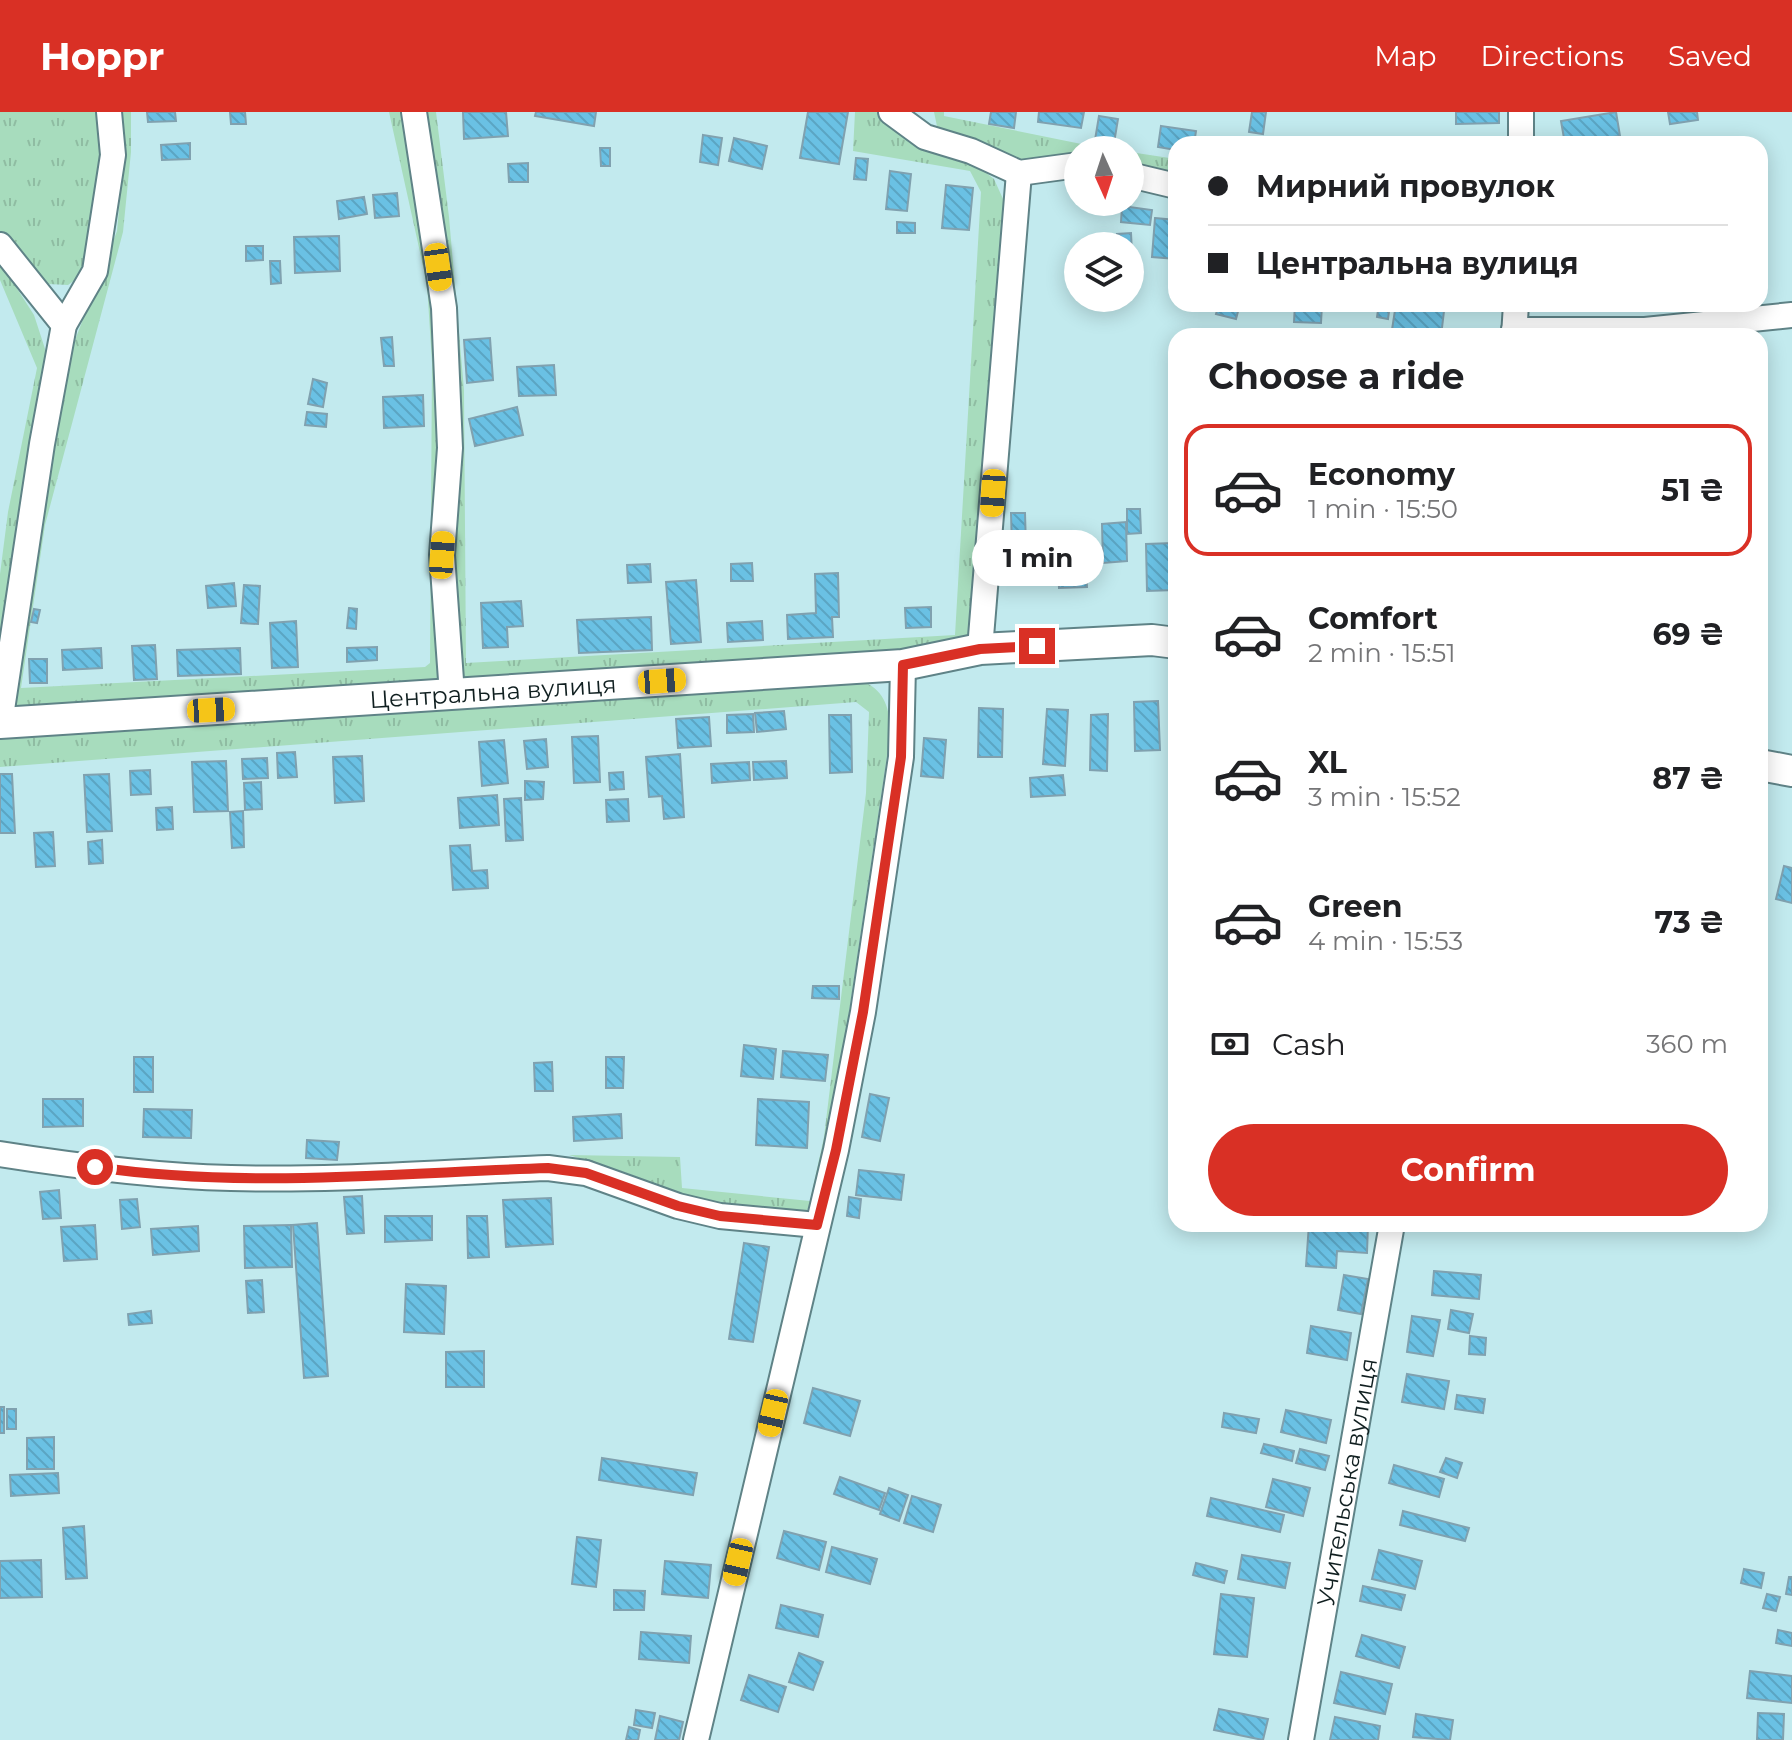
<!DOCTYPE html>
<html lang="en">
<head>
<meta charset="utf-8">
<style>
  body { margin:0; font-family:Montserrat,sans-serif; background:#f6f6f6; color:#202124; height:100vh; display:flex; flex-direction:column; font-size:30px; white-space:nowrap }
  * { box-sizing:border-box; margin:0 }
  p { font-size:26px; color:#757577 }
  .icon { flex:none; width:44px; height:44px; fill:none; stroke:currentColor; stroke-width:2; stroke-linecap:round; stroke-linejoin:round }
  .map { position:relative; flex:1; overflow:hidden }
  .panel { position:absolute; left:1168px; top:216px; width:600px; height:904px; display:flex; flex-direction:column; background:#fff; border-radius:24px; box-shadow:0 4px 20px #0003 }
  .panel>* { flex:none }
  .top-card { position:absolute; left:1168px; top:24px; width:600px; height:176px; border-radius:24px; box-shadow:0 4px 20px #0003; display:grid; align-content:center; height:176px; padding:0 40px; background:#fff }
  .needle { width:52px; rotate:177deg }
  .fabs { position:absolute; left:1064px; top:24px; display:grid; gap:16px }
  .fabs a { display:grid; place-items:center; width:80px; height:80px; border-radius:50%; background:#fff; box-shadow:0 4px 20px #0003; font-size:40px }
  .end { position:absolute; width:36px; height:36px; margin:-18px; border:10px solid #d93025; background:#fff; box-shadow:0 0 0 4px #fff }
  .from { border-radius:50% }
  .bubble { position:absolute; height:56px; border-radius:28px; background:#fff; box-shadow:0 4px 20px #0003; font-size:26px; font-weight:700; line-height:56px; text-align:center }
  .car { position:absolute; width:24px; height:48px; margin:-24px -12px; border-radius:10px; box-shadow:0 0 6px 2px #0007; background:linear-gradient(#f5c518 24%,#345 0 40%,#f5c518 0 76%,#345 0 86%,#f5c518 0) }
  .top-card b { display:flex; align-items:center; gap:28px; height:76px; font-size:30px }
  .top-card b+b { border-top:2px solid #e0e0e0 }
  .top-card i { width:20px; height:20px; background:#202124 }
  ul { padding:0; list-style:none }
  li { display:flex; align-items:center; gap:24px; height:132px; margin:0 16px 12px; padding:0 24px; border:4px solid transparent; border-radius:24px }
  li div { flex:1 }
  li b { display:block; font-size:30px }
  li em { font-style:normal; font-weight:700 }
  li.selected { border-color:#d93025 }
  li>.icon { width:72px; height:72px; stroke-width:1.5 }
  h2 { padding:0 40px; font-size:36px; line-height:96px }
  .pay { display:flex; align-items:center; gap:20px; height:88px; padding:0 40px; font-size:30px }
  .pay p { margin-inline-start:auto }
  .action { display:flex; gap:16px; margin-top:auto; padding:16px 40px }
  .action a { flex:1; height:92px; border-radius:48px; background:#d93025; color:#fff; font-size:32px; font-weight:700; line-height:92px; text-align:center }
  header { display:flex; align-items:center; gap:48px; box-sizing:border-box; height:112px; padding:0 40px; background:#d93025; color:#fff }
  header strong { font-size:38px }
  nav { display:flex; gap:44px; margin-inline-start:auto; font-size:28px }
  .map>svg:first-child { display:block }
  .grass { fill:url(#grass-tufts) }
  .building { fill:url(#building-back-hatch); stroke:#80a1af; stroke-width:2 }
  .lines { fill:none; stroke-linecap:round; stroke-linejoin:round }
  .minor-casing { stroke:#5f8387; stroke-width:28 }
  .tertiary-casing { stroke:#5f8387; stroke-width:34 }
  .minor { stroke:#fff; stroke-width:24 }
  .tertiary { stroke:#fff; stroke-width:30 }
  .route { stroke:#d93025; stroke-width:10 }
  .labels { text-anchor:middle; dominant-baseline:central; stroke-width:7; stroke-linejoin:round; paint-order:stroke }
  .street-label { font-size:24px; fill:#101f20; stroke:#cff7fb }
</style>
</head>
<body>
<header>
<strong>Hoppr</strong>
<nav><a>Map</a><a>Directions</a><a>Saved</a></nav>
</header>
<div class="map">
<svg width="1792" height="1628" viewBox="0 0 1792 1628">
  <defs>
    <pattern id="grass-tufts" width="24" height="20" patternUnits="userSpaceOnUse" patternTransform="scale(2)"><rect width="24" height="20" fill="#a7dcbd"/><path d="M3 7l-1-3M5 7V3M7 7l1-3M15 17l-1-3M17 17v-4M19 17l1-3" fill="none" stroke="#8fbca2"/></pattern>
    <pattern id="building-back-hatch" width="6" height="6" patternUnits="userSpaceOnUse" patternTransform="scale(2)"><rect width="6" height="6" fill="#6ac1e4"/><path d="M-1 5l2 2M0 0l6 6M5-1l2 2" fill="none" stroke="#5ba5c3"/></pattern>
  </defs>
  <rect width="100%" height="100%" fill="#c2eaee"/>
  <!-- grass -->
  <g class="grass">
    <path d="M0 0H97L100 9 101 53 97 113 82 163 68 173 48 172 26 158 0 125Z"/>
    <path d="M119 0H131V40L123 120 45 413 21 576 425 555 430 551 432 251 427 172 389 0H408L439 199 442 572 17 600 12 571 70 241 117 119 122 64Z"/>
    <path d="M418 0H436L449 105 464 278 466 551 955 523 981 80 970 59 853 39 855 0H881L954 45 980 56 994 67 1008 98 969 530 845 546 453 567V324Z"/>
    <path d="M934 0H944V4L1111 38H1078V46L1015 49 938 19Z"/>
    <path d="M1130 40 1176 47V63L1130 56Z"/>
    <path d="M0 150 34 203 48 246 0 549V462L8 400 37 256 0 168Z"/>
    <path d="M860 568C884 578 888 592 891 617L844 934 814 1094 798 1103 709 1092 621 1059 569 1043 680 1045 682 1076 810 1089 824 1025 866 681 869 600 856 590 0 655V623Z"/>
  </g>
  <!-- building -->
  <g class="building">
    <path d="M147 0H175L176 9 148 10Z"/>
    <path d="M230 0H245L246 12H231Z"/>
    <path d="M463 0H506L508 24 464 27Z"/>
    <path d="M536 0H596L594 14 535 4Z"/>
    <path d="M808 0H848L839 52 800 46Z"/>
    <path d="M991 0H1016L1014 16 989 12Z"/>
    <path d="M1039 0H1084L1081 16 1038 10Z"/>
    <path d="M1252 0H1266L1263 22 1249 20Z"/>
    <path d="M1456 0H1499V11L1456 12Z"/>
    <path d="M1616 0 1620 24 1565 32 1561 9Z"/>
    <path d="M1668 0H1697L1698 8 1670 12Z"/>
    <path d="M1099 4 1118 7 1114 31 1095 28Z"/>
    <path d="M1161 14 1196 19 1194 32H1176V38L1158 35Z"/>
    <path d="M703 23 722 26 718 53 700 50Z"/>
    <path d="M1206 25 1225 27 1224 32H1205Z"/>
    <path d="M734 26 767 34 762 57 729 49Z"/>
    <path d="M1230 26 1260 30V32H1229Z"/>
    <path d="M190 31V47L162 48 161 33Z"/>
    <path d="M600 36H610V54H601Z"/>
    <path d="M856 46 868 47 866 68 854 67Z"/>
    <path d="M528 51V70H509L508 52Z"/>
    <path d="M890 59 911 62 907 99 886 97Z"/>
    <path d="M946 73 973 76 969 118 942 116Z"/>
    <path d="M397 81 399 104 375 106 373 83Z"/>
    <path d="M364 85 367 102 339 107 337 89Z"/>
    <path d="M1122 94 1152 98 1150 113 1121 110Z"/>
    <path d="M1155 106 1176 108V147L1152 145Z"/>
    <path d="M897 110 915 111V121H897Z"/>
    <path d="M1131 121 1133 162H1130V134H1117V122Z"/>
    <path d="M339 124 340 159 295 161 294 125Z"/>
    <path d="M246 134H263V148L246 149Z"/>
    <path d="M270 149H280L281 171 271 172Z"/>
    <path d="M1219 192H1240L1236 207 1216 202Z"/>
    <path d="M1295 192H1322L1321 211 1294 210Z"/>
    <path d="M1379 192H1390L1388 207 1377 205Z"/>
    <path d="M1396 192 1444 199 1441 224H1391Z"/>
    <path d="M392 225 394 254H384L381 226Z"/>
    <path d="M490 226 493 268 467 271 464 228Z"/>
    <path d="M554 253 556 283 519 284 517 255Z"/>
    <path d="M313 267 327 271 323 295 308 292Z"/>
    <path d="M423 283 424 314 384 316 383 285Z"/>
    <path d="M517 295 523 323 475 334 469 307Z"/>
    <path d="M307 300 327 302 326 315 305 313Z"/>
    <path d="M1127 397H1140L1141 421 1127 422Z"/>
    <path d="M1011 401H1025L1026 435H1012Z"/>
    <path d="M1126 410 1127 449 1103 451 1102 412Z"/>
    <path d="M1173 431 1175 478 1147 479 1146 432Z"/>
    <path d="M1085 436 1087 475 1059 476 1058 437Z"/>
    <path d="M752 451 753 469H731V452Z"/>
    <path d="M650 452 651 470 628 471 627 453Z"/>
    <path d="M838 461 839 505H832L833 525 788 527 787 503 816 501 815 462Z"/>
    <path d="M696 468 701 530 671 532 666 470Z"/>
    <path d="M234 471 236 494 208 496 206 474Z"/>
    <path d="M244 473 260 474 258 512 241 511Z"/>
    <path d="M521 489 523 514 507 515 508 535 483 536 481 491Z"/>
    <path d="M931 495V515L906 516 905 496Z"/>
    <path d="M349 496 357 497 356 517 347 516Z"/>
    <path d="M34 497 40 498 37 511 31 510Z"/>
    <path d="M651 505 652 538 579 541 577 508Z"/>
    <path d="M296 509 298 555 272 556 270 511Z"/>
    <path d="M762 509 763 528 728 530 727 511Z"/>
    <path d="M155 533 157 567 134 568 132 534Z"/>
    <path d="M377 535V548L347 550V536Z"/>
    <path d="M101 536 102 556 63 558 62 538Z"/>
    <path d="M240 536 241 562 178 564 177 538Z"/>
    <path d="M29 547H47V571H30Z"/>
    <path d="M1158 589 1160 638 1135 639 1134 590Z"/>
    <path d="M979 596 1003 597 1002 645H978Z"/>
    <path d="M1047 597 1068 598 1065 654 1043 652Z"/>
    <path d="M784 599 786 617 757 620 755 601Z"/>
    <path d="M753 602 754 620 727 621V603Z"/>
    <path d="M1108 602 1107 659 1090 658 1091 603Z"/>
    <path d="M829 603H851L852 660 830 661Z"/>
    <path d="M709 605 711 634 678 636 676 607Z"/>
    <path d="M598 624 600 670 574 671 572 625Z"/>
    <path d="M924 626 946 628 943 666 921 664Z"/>
    <path d="M546 627 548 655 527 657 524 629Z"/>
    <path d="M504 628 508 671 482 674 479 630Z"/>
    <path d="M295 640 297 665 278 666 277 641Z"/>
    <path d="M680 642 684 705 664 707 662 684 649 685 646 645Z"/>
    <path d="M362 644 364 689 335 691 333 645Z"/>
    <path d="M267 646 268 666 243 667 242 647Z"/>
    <path d="M226 649 228 699 194 700 192 650Z"/>
    <path d="M786 649 787 666 754 668 753 650Z"/>
    <path d="M749 650 750 668 712 671 711 652Z"/>
    <path d="M150 658 151 682 131 683 130 659Z"/>
    <path d="M623 660 624 677 610 678 609 661Z"/>
    <path d="M0 662H12L15 721H0Z"/>
    <path d="M109 662 112 719 87 720 84 663Z"/>
    <path d="M1063 663 1065 683 1031 685 1030 666Z"/>
    <path d="M525 669 544 670 543 687 525 688Z"/>
    <path d="M261 670 262 697 245 698 244 671Z"/>
    <path d="M497 683 499 713 460 716 458 686Z"/>
    <path d="M521 686 523 728 506 729 504 687Z"/>
    <path d="M628 687 629 709 607 710 606 688Z"/>
    <path d="M172 695 173 717 157 718 156 696Z"/>
    <path d="M243 699 244 735 232 736 230 700Z"/>
    <path d="M1760 701 1766 702 1760 740Z"/>
    <path d="M53 720 55 754 36 755 34 721Z"/>
    <path d="M102 728 103 751 89 752 88 730Z"/>
    <path d="M470 733 472 759 487 758 488 776 453 778 450 734Z"/>
    <path d="M1784 754 1792 756V791L1776 787Z"/>
    <path d="M813 874H839V887L812 886Z"/>
    <path d="M744 933 776 937 773 967 741 964Z"/>
    <path d="M783 939 828 943 825 969 781 965Z"/>
    <rect x="134" y="945" width="19" height="35"/>
    <path d="M606 945H624L623 976H606Z"/>
    <path d="M552 950 553 979H535L534 951Z"/>
    <path d="M870 982 889 986 880 1029 862 1025Z"/>
    <path d="M43 987H83V1014L43 1015Z"/>
    <path d="M758 987 809 990 807 1036 756 1033Z"/>
    <path d="M144 997 192 998 191 1026 143 1025Z"/>
    <path d="M621 1002 622 1026 574 1029 573 1005Z"/>
    <path d="M307 1028 339 1030 337 1048 306 1046Z"/>
    <path d="M859 1058 904 1063 901 1088 856 1083Z"/>
    <path d="M59 1078 61 1106 43 1107 40 1080Z"/>
    <path d="M362 1084 364 1121 347 1122 344 1085Z"/>
    <path d="M849 1085 861 1087 859 1106 847 1104Z"/>
    <path d="M551 1086 553 1132 506 1135 503 1088Z"/>
    <path d="M137 1087 140 1115 122 1117 120 1088Z"/>
    <path d="M385 1104H432V1128L385 1130Z"/>
    <path d="M467 1104H487L489 1145 468 1146Z"/>
    <path d="M317 1111 328 1264 304 1266 293 1113Z"/>
    <path d="M1309 1112H1368L1367 1141 1337 1139 1336 1156 1306 1154Z"/>
    <path d="M95 1113 97 1147 64 1149 61 1115Z"/>
    <path d="M291 1113 292 1155 245 1156 244 1114Z"/>
    <path d="M198 1114 199 1139 153 1143 151 1117Z"/>
    <path d="M744 1131 769 1135 753 1230 729 1227Z"/>
    <path d="M1434 1159 1481 1163 1479 1187 1432 1183Z"/>
    <path d="M1344 1163 1368 1167 1361 1202 1338 1198Z"/>
    <path d="M262 1168 264 1200 248 1201 246 1169Z"/>
    <path d="M406 1172 446 1174 444 1222 404 1220Z"/>
    <path d="M1451 1198 1473 1202 1469 1221 1448 1217Z"/>
    <path d="M151 1199 152 1211 129 1213 128 1202Z"/>
    <path d="M1412 1204 1440 1208 1433 1244 1407 1240Z"/>
    <path d="M1311 1214 1351 1221 1347 1248 1307 1241Z"/>
    <path d="M1470 1224 1486 1226 1485 1243 1469 1242Z"/>
    <path d="M484 1239V1275H446V1240Z"/>
    <path d="M1407 1262 1449 1269 1444 1297 1402 1290Z"/>
    <path d="M813 1276 860 1289 850 1324 804 1311Z"/>
    <path d="M1457 1283 1485 1287 1483 1301 1455 1297Z"/>
    <rect x="0" y="1295" width="4" height="26"/>
    <rect x="7" y="1297" width="9" height="20"/>
    <path d="M1286 1298 1331 1308 1326 1331 1281 1320Z"/>
    <path d="M1224 1301 1259 1307 1256 1321 1222 1315Z"/>
    <path d="M54 1325V1357H27V1326Z"/>
    <path d="M1264 1332 1294 1339 1292 1349 1261 1341Z"/>
    <path d="M1300 1337 1329 1344 1325 1358 1296 1351Z"/>
    <path d="M602 1346 697 1361 693 1383 599 1368Z"/>
    <path d="M1446 1346 1462 1351 1457 1366 1440 1360Z"/>
    <path d="M1394 1353 1444 1367 1439 1385 1389 1371Z"/>
    <path d="M58 1361 59 1381 11 1384 10 1363Z"/>
    <path d="M840 1365 885 1381 879 1398 834 1382Z"/>
    <path d="M1273 1367 1310 1376 1303 1404 1266 1395Z"/>
    <path d="M889 1376 908 1383 899 1409 880 1402Z"/>
    <path d="M912 1384 941 1393 933 1420 904 1411Z"/>
    <path d="M1211 1386 1284 1403 1280 1420 1207 1404Z"/>
    <path d="M1403 1399 1469 1416 1465 1429 1400 1413Z"/>
    <path d="M84 1414 87 1466 66 1467 63 1416Z"/>
    <path d="M784 1419 826 1430 819 1458 777 1446Z"/>
    <path d="M577 1425 601 1428 596 1475 572 1472Z"/>
    <path d="M832 1435 877 1447 870 1472 826 1460Z"/>
    <path d="M1379 1438 1422 1449 1415 1477 1372 1467Z"/>
    <path d="M1242 1443 1290 1451 1285 1476 1238 1467Z"/>
    <path d="M41 1448 42 1485 0 1486V1449Z"/>
    <path d="M665 1449 711 1453 708 1486 662 1482Z"/>
    <path d="M1196 1451 1227 1459 1224 1471 1193 1463Z"/>
    <path d="M1744 1457 1764 1461 1761 1476 1741 1471Z"/>
    <path d="M1789 1465H1792V1483L1786 1482Z"/>
    <path d="M1363 1474 1405 1483 1401 1498 1360 1489Z"/>
    <path d="M614 1478 645 1479 644 1498H614Z"/>
    <path d="M1221 1482 1254 1486 1247 1545 1214 1542Z"/>
    <path d="M1767 1482 1780 1485 1776 1499 1763 1496Z"/>
    <path d="M781 1493 823 1503 818 1525 776 1516Z"/>
    <path d="M1778 1518 1792 1521V1534L1776 1531Z"/>
    <path d="M641 1520 691 1524 689 1551 639 1547Z"/>
    <path d="M1362 1523 1405 1535 1399 1556 1356 1544Z"/>
    <path d="M799 1541 823 1550 813 1578 789 1570Z"/>
    <path d="M1750 1559 1792 1564V1591L1747 1586Z"/>
    <path d="M1341 1560 1392 1572 1385 1602 1334 1591Z"/>
    <path d="M749 1563 786 1575 778 1600 741 1588Z"/>
    <path d="M1219 1597 1268 1607 1263 1628 1214 1618Z"/>
    <path d="M636 1598 655 1601 652 1616 634 1613Z"/>
    <path d="M1758 1601 1784 1602 1783 1628H1757Z"/>
    <path d="M1416 1602 1453 1608 1450 1628 1413 1625Z"/>
    <path d="M660 1604 683 1610 679 1628H655Z"/>
    <path d="M1335 1605 1380 1614 1378 1628H1330Z"/>
    <path d="M629 1615 640 1618 638 1628H626Z"/>
  </g>
  <g class="lines">
    <!-- minor casing -->
    <g class="minor-casing">
      <g id="minor">
        <path d="M414 0 444 196 450 336 442 443 452 582"/>
        <path d="M891 0 925 25 971 39 1019 61 1078 53"/>
        <path d="M1521 32V0"/>
        <path d="M1130 63 1176 74"/>
        <path d="M0 133 64 213"/>
        <path d="M1514 218H1645L1792 203"/>
        <path d="M1514 224 1516 192"/>
        <path d="M980 537 1019 61"/>
        <path d="M0 611 42 332 64 213 95 159 113 43 109 0"/>
        <path d="M0 1042C76 1054 153 1064 231 1066 336 1069 442 1060 548 1056L586 1061 678 1094 720 1104 817 1113"/>
        <path d="M696 1628 836 1038 863 900 901 645 903 553"/>
        <path id="s1" d="M1301 1628 1392 1112"/>
      </g>
    </g>
    <!-- tertiary casing -->
    <g class="tertiary-casing">
      <g id="tertiary">
        <path id="s2" d="M0 611 903 553 980 537 1152 528 1176 531"/>
        <path d="M1760 653 1792 659"/>
      </g>
    </g>
    <!-- minor -->
    <use href="#minor" class="minor"/>
    <!-- tertiary -->
    <use href="#tertiary" class="tertiary"/>
  </g>
  <g class="lines">
    <!-- route -->
    <path class="route" d="M95 1055C245 1077 397 1061 548 1056L586 1061 678 1094 720 1104 817 1113 836 1038 863 900 901 645 903 553 980 537 1037 534"/>
  </g>
  <g class="labels">
    <!-- street labels -->
    <g class="street-label">
      <text stroke="none"><textPath href="#s2" startOffset="494">Центральна вулиця</textPath></text>
      <text stroke="none"><textPath href="#s1" startOffset="262">Учительська вулиця</textPath></text>
    </g>
  </g>
</svg>
<div class="fabs">
<a><svg class="needle" viewBox="-14 -14 28 28"><path d="M0-13l5 13h-10z" fill="#e53935"/><path d="M0 13l5-13h-10z" fill="#757577"/></svg></a>
<a><svg class="icon" aria-label="layers" viewBox="0 0 24 24"><path d="M12 4l9 5-9 5-9-5zM3 14l9 5 9-5"/></svg></a>
</div>
<i class="end from" style="left:95px;top:1055px"></i>
<i class="end" style="left:1037px;top:534px"></i>
<div class="bubble" style="left:972px;top:418px;width:132px">1 min</div>
<i class="car" style="left:438px;top:155px;rotate:172deg"></i>
<i class="car" style="left:993px;top:381px;rotate:184deg"></i>
<i class="car" style="left:442px;top:443px;rotate:4deg"></i>
<i class="car" style="left:662px;top:569px;rotate:86deg"></i>
<i class="car" style="left:211px;top:598px;rotate:87deg"></i>
<i class="car" style="left:773px;top:1301px;rotate:193deg"></i>
<i class="car" style="left:738px;top:1450px;rotate:193deg"></i>
<div class="top-card">
<b><i class="from"></i>Мирний провулок</b>
<b><i></i>Центральна вулиця</b>
</div>
<section class="panel">
<h2>Choose a ride</h2>
<ul>
<li class="selected"><svg class="icon" aria-label="car" viewBox="0 0 24 24"><path d="M5 17H2v-5l4-1 3-4h7l3 4 3 1v5h-3M9 17h6M6 11h13"/><circle cx="7" cy="17" r="2"/><circle cx="17" cy="17" r="2"/></svg><div><b>Economy</b><p>1 min · 15:50</p></div><em>51 ₴</em></li>
<li><svg class="icon" aria-label="car" viewBox="0 0 24 24"><path d="M5 17H2v-5l4-1 3-4h7l3 4 3 1v5h-3M9 17h6M6 11h13"/><circle cx="7" cy="17" r="2"/><circle cx="17" cy="17" r="2"/></svg><div><b>Comfort</b><p>2 min · 15:51</p></div><em>69 ₴</em></li>
<li><svg class="icon" aria-label="car" viewBox="0 0 24 24"><path d="M5 17H2v-5l4-1 3-4h7l3 4 3 1v5h-3M9 17h6M6 11h13"/><circle cx="7" cy="17" r="2"/><circle cx="17" cy="17" r="2"/></svg><div><b>XL</b><p>3 min · 15:52</p></div><em>87 ₴</em></li>
<li><svg class="icon" aria-label="car" viewBox="0 0 24 24"><path d="M5 17H2v-5l4-1 3-4h7l3 4 3 1v5h-3M9 17h6M6 11h13"/><circle cx="7" cy="17" r="2"/><circle cx="17" cy="17" r="2"/></svg><div><b>Green</b><p>4 min · 15:53</p></div><em>73 ₴</em></li>
</ul>
<div class="pay"><svg class="icon" aria-label="cash" viewBox="0 0 24 24"><path d="M3 7h18v10H3z"/><circle cx="12" cy="12" r="2"/></svg>Cash<p>360 m</p></div>
<div class="action"><a>Confirm</a></div>
</section>
</div>
</body>
</html>
